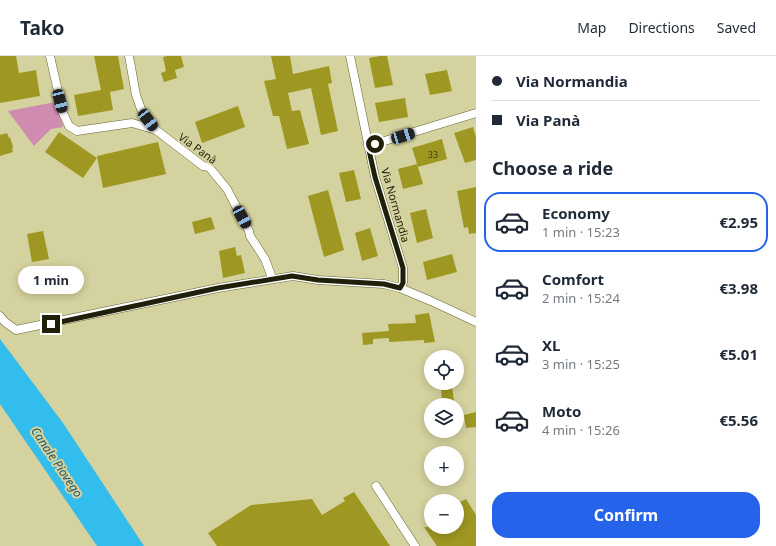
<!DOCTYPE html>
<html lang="en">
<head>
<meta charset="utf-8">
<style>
  body { margin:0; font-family:"Noto Sans",sans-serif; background:#f2f2f3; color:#1f2937; height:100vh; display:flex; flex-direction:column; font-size:15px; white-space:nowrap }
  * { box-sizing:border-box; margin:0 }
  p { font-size:13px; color:#747a83 }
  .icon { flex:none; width:22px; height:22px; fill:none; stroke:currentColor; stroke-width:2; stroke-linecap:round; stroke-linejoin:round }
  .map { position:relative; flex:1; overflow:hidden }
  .drawer { display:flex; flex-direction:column; background:#fff; width:300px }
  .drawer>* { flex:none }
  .hud { display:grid; align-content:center; height:88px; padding:0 16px; background:#fff }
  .controls { position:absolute; left:424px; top:294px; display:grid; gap:8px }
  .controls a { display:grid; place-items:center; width:40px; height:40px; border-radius:50%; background:#fff; box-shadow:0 2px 10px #0003; font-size:20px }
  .end { position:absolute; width:18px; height:18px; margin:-9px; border:5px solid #201f0a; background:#fff; box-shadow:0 0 0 2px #fff }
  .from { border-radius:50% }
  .bubble { position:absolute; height:28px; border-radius:14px; background:#fff; box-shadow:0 2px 10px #0003; font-size:13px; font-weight:700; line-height:28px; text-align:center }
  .car { position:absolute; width:12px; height:24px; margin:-12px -6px; border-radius:5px; box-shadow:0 0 3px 1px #0007; background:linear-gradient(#222 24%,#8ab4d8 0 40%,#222 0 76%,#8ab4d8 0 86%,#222 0) }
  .hud b { display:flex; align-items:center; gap:14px; height:38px; font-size:15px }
  .hud b+b { border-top:1px solid #e0e1e3 }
  .hud i { width:10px; height:10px; background:#1f2937 }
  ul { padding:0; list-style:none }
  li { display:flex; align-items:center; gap:12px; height:60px; margin:0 8px 6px; padding:0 8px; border:2px solid transparent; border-radius:16px }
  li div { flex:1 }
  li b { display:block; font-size:15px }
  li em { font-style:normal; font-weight:700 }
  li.selected { border-color:#2563eb }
  li>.icon { width:36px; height:36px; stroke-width:1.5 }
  h2 { padding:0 16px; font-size:18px; line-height:48px }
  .action { display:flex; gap:8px; margin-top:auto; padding:8px 16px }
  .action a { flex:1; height:46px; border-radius:16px; background:#2563eb; color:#fff; font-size:16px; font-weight:700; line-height:46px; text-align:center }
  header { display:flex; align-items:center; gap:24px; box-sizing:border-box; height:56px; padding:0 20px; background:#fff; border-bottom:1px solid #e0e1e3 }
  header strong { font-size:19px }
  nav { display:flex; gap:22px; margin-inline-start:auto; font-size:14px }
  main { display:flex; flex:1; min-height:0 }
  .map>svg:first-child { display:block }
  .green { fill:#cf8bb0 }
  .water { fill:#32bdec }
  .building { fill:#9e9822 }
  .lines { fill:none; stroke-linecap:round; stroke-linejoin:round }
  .street-casing { stroke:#656333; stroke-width:9 }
  .street { stroke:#fff; stroke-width:8 }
  .route { stroke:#201f0a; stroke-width:5 }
  .labels { text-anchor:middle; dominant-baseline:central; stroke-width:4; stroke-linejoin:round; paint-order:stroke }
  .number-label { font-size:9px; fill:#403d10 }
  .street-label { font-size:11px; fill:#201f0a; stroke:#d4d29e }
  .water-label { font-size:12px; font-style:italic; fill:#22576b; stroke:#d4d29e }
</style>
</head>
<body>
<header>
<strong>Tako</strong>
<nav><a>Map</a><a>Directions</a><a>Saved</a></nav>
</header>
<main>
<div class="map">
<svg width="476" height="490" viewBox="0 0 476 490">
  <rect width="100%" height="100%" fill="#d4d29e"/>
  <!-- green -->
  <path class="green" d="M56 46 63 71 51 73 34 90 8 55Z"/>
  <!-- water -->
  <path class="water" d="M0 283 63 367 144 490H97L0 348Z"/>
  <!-- building -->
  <g class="building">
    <path d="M0 0H16L19 17 36 14 40 40 0 47Z"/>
    <path d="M94 0H118L124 33 110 36 113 54 78 60 74 39 101 34Z"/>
    <path d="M167 0H181L184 11 175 14 177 22 164 26 161 17 166 15 163 1Z"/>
    <path d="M271 0H290L293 18 329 10 332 27 328 28 338 75 321 79 311 32 288 37 292 55 300 54 309 88 287 93 279 60H273L264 25 276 23Z"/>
    <path d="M380 0H387L393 29 375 32 369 2Z"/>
    <path d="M447 14 452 35 430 39 425 18Z"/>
    <path d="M405 42 408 61 379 66 375 47Z"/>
    <path d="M238 50 245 71 202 87 195 66Z"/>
    <path d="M473 71 476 81V104L465 107 454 77Z"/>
    <path d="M59 76 97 102 83 122 45 96Z"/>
    <path d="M7 77 9 82 10 81 13 91 12 92 13 96 0 100V79Z"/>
    <path d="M442 83 447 103 418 111 412 92Z"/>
    <path d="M158 86 166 118 103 132 97 100Z"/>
    <path d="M417 108 423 128 403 133 398 113Z"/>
    <path d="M354 114 361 143 346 146 339 117Z"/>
    <path d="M476 131V177L469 178 468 171 464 172 457 135Z"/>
    <path d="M328 134 344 194 324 201 308 140Z"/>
    <path d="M426 153 433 182 417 187 410 157Z"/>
    <path d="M211 161 215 173 195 178 192 166Z"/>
    <path d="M370 172 378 200 362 205 355 177Z"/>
    <path d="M43 175 49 203 32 206 27 178Z"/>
    <path d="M235 191 237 200 241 199 245 217 223 222 219 195Z"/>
    <path d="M452 198 457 216 427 224 423 206Z"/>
    <path d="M429 257 435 286 424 287V284L389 286V282L373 283V288L363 289 362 277 389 275 388 268 416 267 415 259Z"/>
    <path d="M452 330 454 345 442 346 441 331Z"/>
    <path d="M476 356V371L466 372 464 359Z"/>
    <path d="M354 436 390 490H217L208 477 251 449 312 443 322 459 345 445 343 442Z"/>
    <path d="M466 443 476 459V490H437L424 471H457V448Z"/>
  </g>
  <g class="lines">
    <!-- street casing -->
    <g class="street-casing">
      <g id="street">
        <path d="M50 0 63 57 69 70 77 75 132 67 156 74"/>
        <path d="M129 0 136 39 141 53 148 64 156 74 203 110 209 111 227 133 249 175 250 180 265 203 272 222"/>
        <path d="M350 0 375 121 403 212V227L400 232"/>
        <path d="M368 90 476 57"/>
        <path d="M0 260 5 266 16 274 218 232 293 220 318 224 384 228 400 232 431 245 476 266"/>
        <path d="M376 430 415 490"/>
      </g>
    </g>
    <!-- street -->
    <use href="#street" class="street"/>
  </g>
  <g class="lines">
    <!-- route -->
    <path class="route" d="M51 268 218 232 292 220 318 224 384 228 400 232 403 227V212L375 121 368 90 375 88"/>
  </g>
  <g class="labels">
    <!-- number labels -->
    <g class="number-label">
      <text x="433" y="98">33</text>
    </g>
    <!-- street labels -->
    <g class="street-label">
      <text transform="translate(198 92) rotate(36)">Via Panà</text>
      <text transform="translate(396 149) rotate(74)">Via Normandia</text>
    </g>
    <!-- water labels -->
    <g class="water-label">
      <text transform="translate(57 406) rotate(56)">Canale Piovego</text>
    </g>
  </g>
</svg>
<div class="controls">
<a><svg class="icon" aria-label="locate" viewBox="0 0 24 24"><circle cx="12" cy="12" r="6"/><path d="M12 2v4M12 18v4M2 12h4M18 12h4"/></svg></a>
<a><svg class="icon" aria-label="layers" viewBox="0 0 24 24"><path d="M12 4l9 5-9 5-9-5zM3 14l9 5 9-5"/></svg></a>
<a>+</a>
<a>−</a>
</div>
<i class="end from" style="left:375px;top:88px"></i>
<i class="end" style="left:51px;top:268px"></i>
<div class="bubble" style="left:18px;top:210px;width:66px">1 min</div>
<i class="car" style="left:60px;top:45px;rotate:166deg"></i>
<i class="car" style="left:148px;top:64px;rotate:143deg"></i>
<i class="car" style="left:403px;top:80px;rotate:73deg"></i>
<i class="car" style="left:242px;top:161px;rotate:151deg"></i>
</div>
<section class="drawer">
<div class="hud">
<b><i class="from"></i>Via Normandia</b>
<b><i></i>Via Panà</b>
</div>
<h2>Choose a ride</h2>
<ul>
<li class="selected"><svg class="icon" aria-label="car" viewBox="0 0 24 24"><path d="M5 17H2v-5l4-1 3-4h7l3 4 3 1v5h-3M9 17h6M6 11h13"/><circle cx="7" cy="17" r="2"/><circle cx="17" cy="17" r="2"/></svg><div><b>Economy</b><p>1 min · 15:23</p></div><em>€2.95</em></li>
<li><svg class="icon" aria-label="car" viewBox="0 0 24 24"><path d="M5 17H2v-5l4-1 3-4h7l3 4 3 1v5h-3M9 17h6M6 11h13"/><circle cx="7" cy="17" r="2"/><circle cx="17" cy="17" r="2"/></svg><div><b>Comfort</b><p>2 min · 15:24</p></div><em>€3.98</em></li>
<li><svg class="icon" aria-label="car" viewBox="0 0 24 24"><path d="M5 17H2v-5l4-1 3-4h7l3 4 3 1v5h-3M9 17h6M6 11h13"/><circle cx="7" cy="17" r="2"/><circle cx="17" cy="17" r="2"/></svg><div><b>XL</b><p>3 min · 15:25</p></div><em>€5.01</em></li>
<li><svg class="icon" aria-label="car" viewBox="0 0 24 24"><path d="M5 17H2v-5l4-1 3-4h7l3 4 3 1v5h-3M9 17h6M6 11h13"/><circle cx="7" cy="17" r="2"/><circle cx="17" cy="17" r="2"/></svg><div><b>Moto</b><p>4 min · 15:26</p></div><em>€5.56</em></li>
</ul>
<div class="action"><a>Confirm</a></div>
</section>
</main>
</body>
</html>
